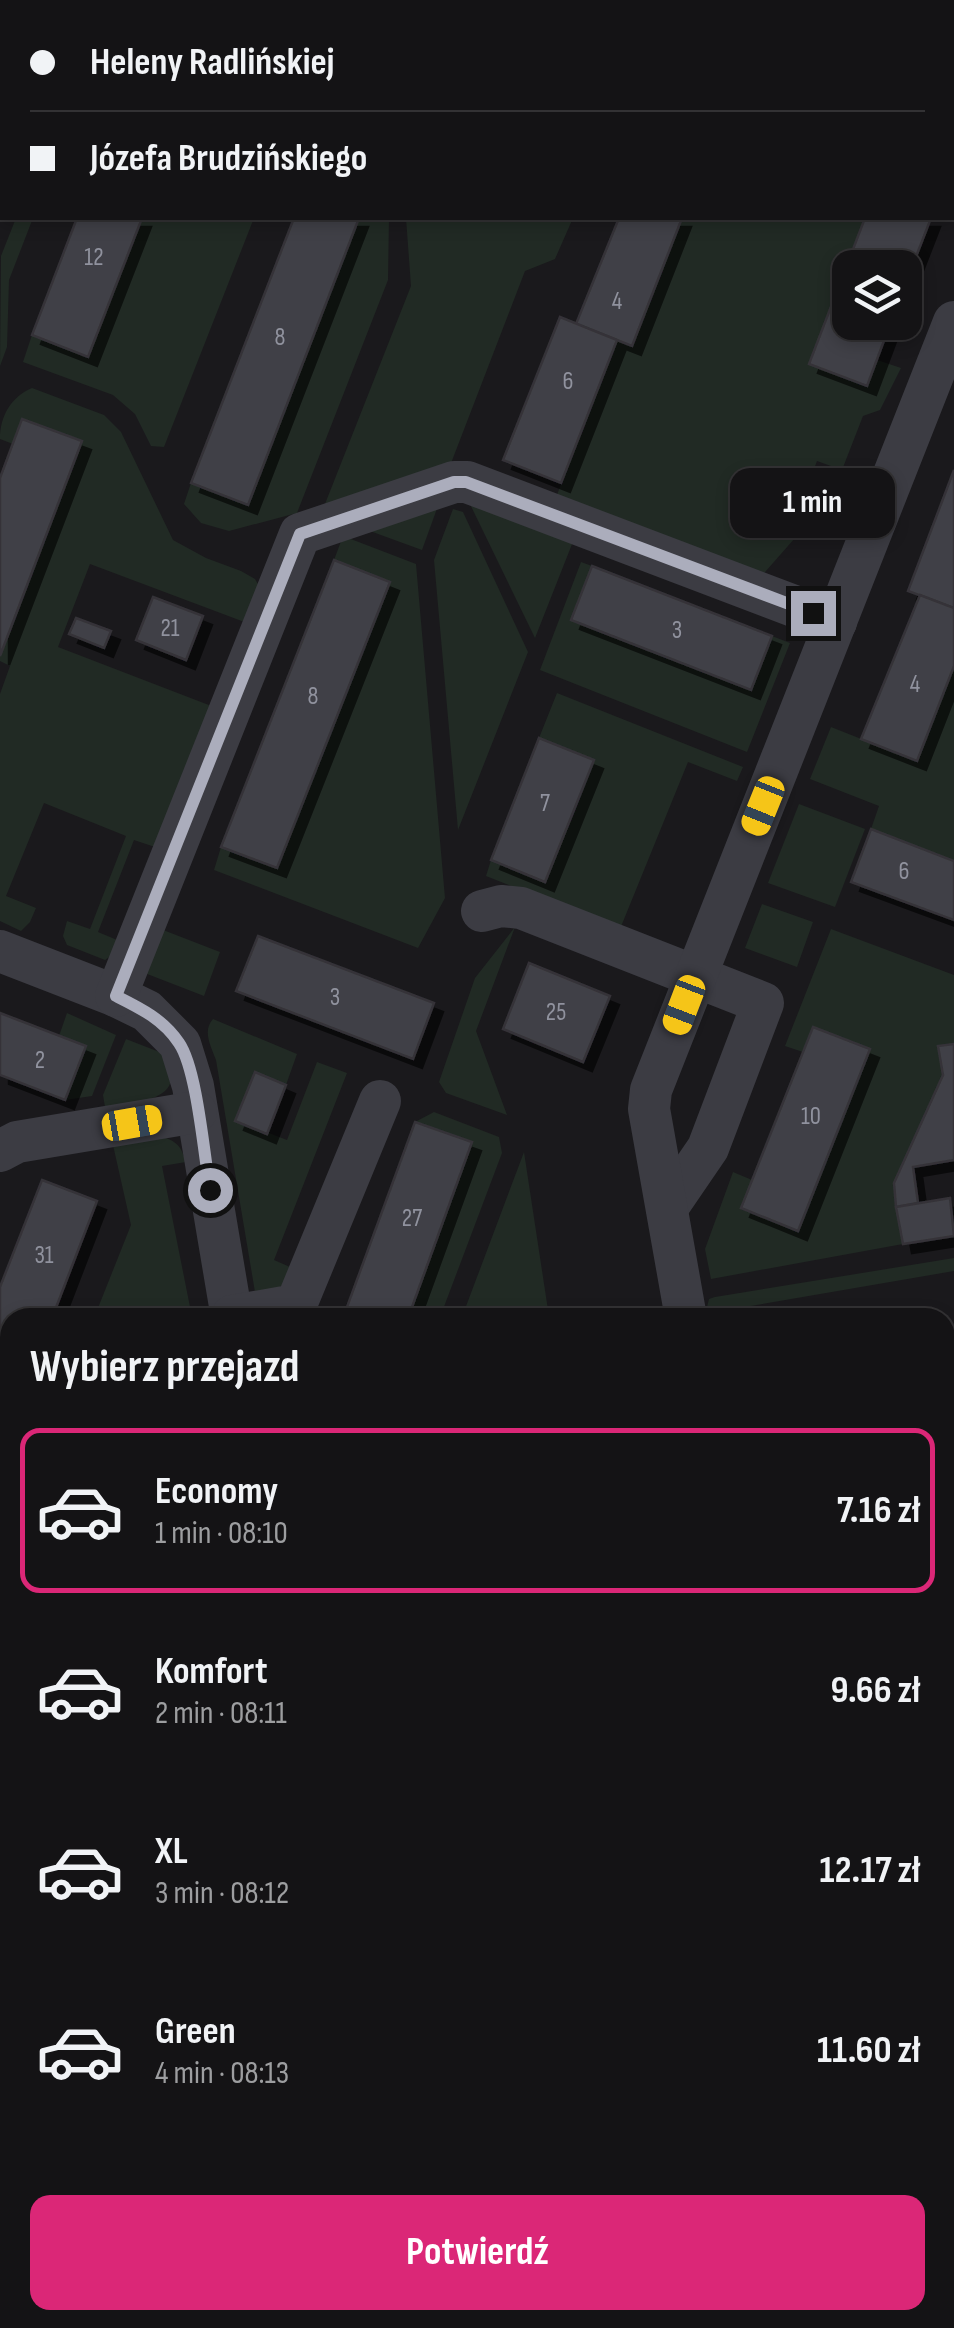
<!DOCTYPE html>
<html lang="pl">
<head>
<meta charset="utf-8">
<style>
  body { margin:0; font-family:"Sofia Sans Condensed",sans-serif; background:#1d1c1e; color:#f1f3f6; height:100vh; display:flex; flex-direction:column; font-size:38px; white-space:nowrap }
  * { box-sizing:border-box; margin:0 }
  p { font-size:32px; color:#9d9ea0 }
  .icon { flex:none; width:55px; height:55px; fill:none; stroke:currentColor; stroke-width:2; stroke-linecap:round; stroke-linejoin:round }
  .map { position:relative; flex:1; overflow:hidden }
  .panel { position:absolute; left:0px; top:1308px; width:955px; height:1022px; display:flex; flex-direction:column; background:#141315; border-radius:30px 30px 0 0; box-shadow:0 5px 15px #0003,0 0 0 2px #333234 }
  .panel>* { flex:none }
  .hud { position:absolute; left:0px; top:0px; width:955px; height:220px; box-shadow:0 5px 15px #0003,0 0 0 2px #333234; display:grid; align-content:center; height:220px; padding:0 30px; background:#141315 }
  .fabs { position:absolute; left:832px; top:250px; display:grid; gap:20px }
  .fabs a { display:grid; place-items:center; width:90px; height:90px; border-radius:20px; background:#141315; box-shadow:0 5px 15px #0003,0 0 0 2px #333234; font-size:50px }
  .end { position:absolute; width:45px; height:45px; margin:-22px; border:12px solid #abadbc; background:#111; box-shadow:0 0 0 5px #111 }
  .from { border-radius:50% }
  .bubble { position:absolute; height:70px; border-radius:20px; background:#141315; box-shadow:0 5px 15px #0003,0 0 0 2px #333234; font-size:32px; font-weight:700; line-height:70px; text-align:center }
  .car { position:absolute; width:30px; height:60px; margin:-30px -15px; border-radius:12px; box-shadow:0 0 8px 2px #0007; background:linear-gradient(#f5c518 24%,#345 0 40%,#f5c518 0 76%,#345 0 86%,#f5c518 0) }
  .hud b { display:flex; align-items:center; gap:35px; height:95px; font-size:38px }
  .hud b+b { border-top:2px solid #333234 }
  .hud i { width:25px; height:25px; background:#f1f3f6 }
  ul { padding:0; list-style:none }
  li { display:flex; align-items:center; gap:30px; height:165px; margin:0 20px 15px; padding:0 10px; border:5px solid transparent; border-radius:20px }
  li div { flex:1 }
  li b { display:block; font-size:38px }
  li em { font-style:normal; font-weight:700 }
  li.current { border-color:#db2777 }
  li>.icon { width:90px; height:90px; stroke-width:1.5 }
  h2 { padding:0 30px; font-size:45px; line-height:120px }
  .action { display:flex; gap:20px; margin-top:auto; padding:20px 30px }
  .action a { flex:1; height:115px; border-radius:20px; background:#db2777; color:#fff; font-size:40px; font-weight:700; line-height:115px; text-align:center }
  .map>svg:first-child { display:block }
  .green { fill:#212a24 }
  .building { fill:#414146; stroke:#343338; stroke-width:2.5; filter:url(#shadow) }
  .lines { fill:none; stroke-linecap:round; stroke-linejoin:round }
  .minor { stroke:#3c3c43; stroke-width:42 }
  .major { stroke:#565660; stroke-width:55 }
  .route { stroke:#abadbc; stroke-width:12 }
  .labels { text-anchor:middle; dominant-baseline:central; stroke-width:9; stroke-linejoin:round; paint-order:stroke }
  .number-label { font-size:25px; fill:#90929e }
</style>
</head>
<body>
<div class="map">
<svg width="954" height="2328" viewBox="0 0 954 2328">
  <defs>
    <filter id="shadow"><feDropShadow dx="9" dy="9" stdDeviation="0" flood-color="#0009"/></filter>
  </defs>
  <rect width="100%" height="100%" fill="#1a191c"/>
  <!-- green -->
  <g class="green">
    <path d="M16 218H33L9 280 7 347 0 366 1 256Z"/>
    <path d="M142 218H254L164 447 151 446 135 414 113 395 23 362 32 335 88 356Z"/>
    <path d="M359 218H389L388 280 297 513 229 531 201 523 184 504 191 483 248 505Z"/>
    <path d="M406 218H573L555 259 525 271 448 471 323 509 411 286Z"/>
    <path d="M682 218H865L809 363 877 360 901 368 880 410 863 416 842 470 817 461 803 498 821 505 817 513 758 580 553 505 617 340 632 346Z"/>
    <path d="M32 388 104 415 121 432 173 540 206 558 241 571 255 579 260 588 247 623 90 564 58 647 214 707 158 848 134 840 98 932 122 942 119 950 105 960 67 945 63 936 67 921 90 929 126 836 44 803 6 896 36 908 30 922 21 931 0 921V694L10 666 0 661V656L81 441 23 419 13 444 0 439C0 416 11 397 32 388Z"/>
    <path d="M443 492 422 550 348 523Z"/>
    <path d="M468 500 576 534 535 638Z"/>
    <path d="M453 509 463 512 528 652 458 830 434 560Z"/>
    <path d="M343 536 416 564 445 898 418 948 214 870 221 847 278 868 389 583 334 560Z"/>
    <path d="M581 562 592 566 571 620 750 690 772 636 790 643 747 752 540 670Z"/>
    <path d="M954 666V861L871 829 879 806 810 779 831 727 917 761Z"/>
    <path d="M557 693 743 767 737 781 688 762 620 929 486 876 491 860 545 881 594 761 539 738Z"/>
    <path d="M799 804 865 829 835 907 768 883Z"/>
    <path d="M762 904 813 922 797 967 745 948Z"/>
    <path d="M515 927 476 1031 507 1115 446 1093 439 1082 475 978Z"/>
    <path d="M158 928 220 952 204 996 142 972Z"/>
    <path d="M831 929 954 975V1044L938 1046 943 1075 894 1183 903 1244 711 1279 705 1249 733 1172 752 1180 741 1209 798 1230 870 1050 813 1027 803 1052 785 1046Z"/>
    <path d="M67 1013 116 1035 92 1096 65 1100 59 1036Z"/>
    <path d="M213 1019 297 1054 286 1085 255 1073 235 1120 287 1140 317 1062 347 1073 274 1260 297 1270C285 1287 276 1291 255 1292L216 1060C211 1046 202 1031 213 1019Z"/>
    <path d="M126 1039 162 1053C164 1060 171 1070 171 1077 172 1103 122 1104 105 1107L103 1095Z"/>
    <path d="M434 1112 499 1137 502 1153 442 1312 429 1317 408 1318 472 1143 415 1122Z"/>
    <path d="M160 1136C176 1141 181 1145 186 1162L162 1166 192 1317 94 1318 131 1225 113 1145Z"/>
    <path d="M524 1152 548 1310 500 1317H462Z"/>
    <path d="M954 1258V1271L733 1309 732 1317H709L706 1311 709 1299 715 1297Z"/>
  </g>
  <!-- building -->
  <g class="building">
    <path d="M954 0V60L952 2 805 1Z"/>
    <path d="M77 218H142L88 357 32 335Z"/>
    <path d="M294 218H359L248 505 191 483Z"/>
    <path d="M619 218H682L632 346 576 324Z"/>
    <path d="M865 218H931L905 285V268H850V322H891L867 386 809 364Z"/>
    <path d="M560 317 617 340 561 483 503 460Z"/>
    <path d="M22 419 82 441 0 656V478Z"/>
    <path d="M954 470V608L908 591Z"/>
    <path d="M334 560 390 582 277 868 221 847Z"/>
    <path d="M592 566 772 636 751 690 571 620Z"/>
    <path d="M920 595 954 608V666L917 761 861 739Z"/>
    <path d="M153 597 203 616 186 660 136 640Z"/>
    <path d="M76 618 111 631 104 648 69 634Z"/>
    <path d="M539 738 594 760 545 882 491 860Z"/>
    <path d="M871 829 954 861V920L851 882Z"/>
    <path d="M258 936 434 1003 413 1059 236 991Z"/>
    <path d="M529 963 610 996 583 1062 503 1029Z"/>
    <path d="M0 1013 86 1046 65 1100 0 1075Z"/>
    <path d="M813 1027 870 1049 798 1231 741 1208Z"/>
    <path d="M954 1044V1160L913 1167 918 1203 896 1207 894 1183 943 1075 938 1046Z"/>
    <path d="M255 1072 286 1085 267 1134 235 1121Z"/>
    <path d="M415 1122 472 1142 408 1318H376L347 1307Z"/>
    <path d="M42 1180 97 1201 52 1318H10V1374L0 1370V1287Z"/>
    <path d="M950 1198 954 1236 903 1244 896 1207Z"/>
    <path d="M954 1425V1466L945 1467V1426Z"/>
    <path d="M0 1634 10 1638V1710L0 1706Z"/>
    <path d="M945 1889 954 1893V1926L945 1949Z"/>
    <path d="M948 1951 954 1954V2044L945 2040V1959Z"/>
    <path d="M945 2040 954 2044 952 2102 945 2098Z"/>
    <path d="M712 2320H797L818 2328H708Z"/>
  </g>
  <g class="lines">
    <!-- minor -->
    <g class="minor">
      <path d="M583 0 590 2"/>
      <path d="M952 145 954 146"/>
      <path d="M482 911 501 906 521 908 763 1003 708 1148 667 1208"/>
      <path d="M0 951 116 996 147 1011 180 1044 193 1086 232 1318"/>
      <path d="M116 996 300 534 454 482H467L836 622"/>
      <path d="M0 1151 17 1142 196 1112"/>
      <path d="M232 1316 290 1306 298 1300 380 1101"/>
      <path d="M686 1318 649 1109 651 1090 954 322"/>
      <path d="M945 1354 954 1352"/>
      <path d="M0 1509 10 1508"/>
      <path d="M945 1857 954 1860"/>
    </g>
    <!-- major -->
    <g class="major">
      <path d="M0 1810 10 1814"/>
      <path d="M0 1913 10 1917"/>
      <path d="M945 2178 954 2181"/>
      <path d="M945 2277 954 2280"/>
    </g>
  </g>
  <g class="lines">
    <!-- route -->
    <path class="route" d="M210 1190C204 1155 197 1069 179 1043 163 1019 140 1008 116 996L300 534 454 482H466L813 613"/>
  </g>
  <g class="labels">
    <!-- number labels -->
    <g class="number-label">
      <text x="94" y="257">12</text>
      <text x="617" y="301">4</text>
      <text x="280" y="337">8</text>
      <text x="568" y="381">6</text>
      <text x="170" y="628">21</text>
      <text x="677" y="630">3</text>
      <text x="915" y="684">4</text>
      <text x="313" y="696">8</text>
      <text x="545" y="803">7</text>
      <text x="904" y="871">6</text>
      <text x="335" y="997">3</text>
      <text x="556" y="1012">25</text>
      <text x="40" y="1060">2</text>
      <text x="811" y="1116">10</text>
      <text x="412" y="1218">27</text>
      <text x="44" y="1255">31</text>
    </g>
  </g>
</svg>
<div class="fabs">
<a><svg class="icon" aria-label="layers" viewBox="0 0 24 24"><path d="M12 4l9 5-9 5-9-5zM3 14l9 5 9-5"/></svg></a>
</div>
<i class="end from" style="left:210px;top:1190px"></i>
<i class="end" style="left:813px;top:613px"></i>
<div class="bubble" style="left:730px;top:468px;width:165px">1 min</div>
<i class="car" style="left:763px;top:806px;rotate:202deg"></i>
<i class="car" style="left:684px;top:1005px;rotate:201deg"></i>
<i class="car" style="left:132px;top:1123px;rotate:80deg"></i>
<div class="hud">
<b><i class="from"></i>Heleny Radlińskiej</b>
<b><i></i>Józefa Brudzińskiego</b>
</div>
<section class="panel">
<h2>Wybierz przejazd</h2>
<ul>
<li class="current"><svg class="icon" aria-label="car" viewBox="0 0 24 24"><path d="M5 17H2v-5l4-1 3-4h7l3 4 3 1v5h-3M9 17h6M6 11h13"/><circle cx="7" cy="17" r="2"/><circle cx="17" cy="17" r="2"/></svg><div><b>Economy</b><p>1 min · 08:10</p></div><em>7.16 zł</em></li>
<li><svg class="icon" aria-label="car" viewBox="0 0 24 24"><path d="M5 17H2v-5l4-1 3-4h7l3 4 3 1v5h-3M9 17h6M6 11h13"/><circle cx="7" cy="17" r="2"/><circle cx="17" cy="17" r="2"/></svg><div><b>Komfort</b><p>2 min · 08:11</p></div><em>9.66 zł</em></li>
<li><svg class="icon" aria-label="car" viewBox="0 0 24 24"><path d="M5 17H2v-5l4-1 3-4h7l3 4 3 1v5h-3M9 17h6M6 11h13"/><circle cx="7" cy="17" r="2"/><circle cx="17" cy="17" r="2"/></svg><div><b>XL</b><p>3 min · 08:12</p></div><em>12.17 zł</em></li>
<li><svg class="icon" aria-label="car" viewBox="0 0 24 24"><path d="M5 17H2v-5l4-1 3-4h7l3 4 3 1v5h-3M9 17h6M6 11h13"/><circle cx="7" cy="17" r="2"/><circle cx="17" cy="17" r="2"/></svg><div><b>Green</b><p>4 min · 08:13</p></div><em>11.60 zł</em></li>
</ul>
<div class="action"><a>Potwierdź</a></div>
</section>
</div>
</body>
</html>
